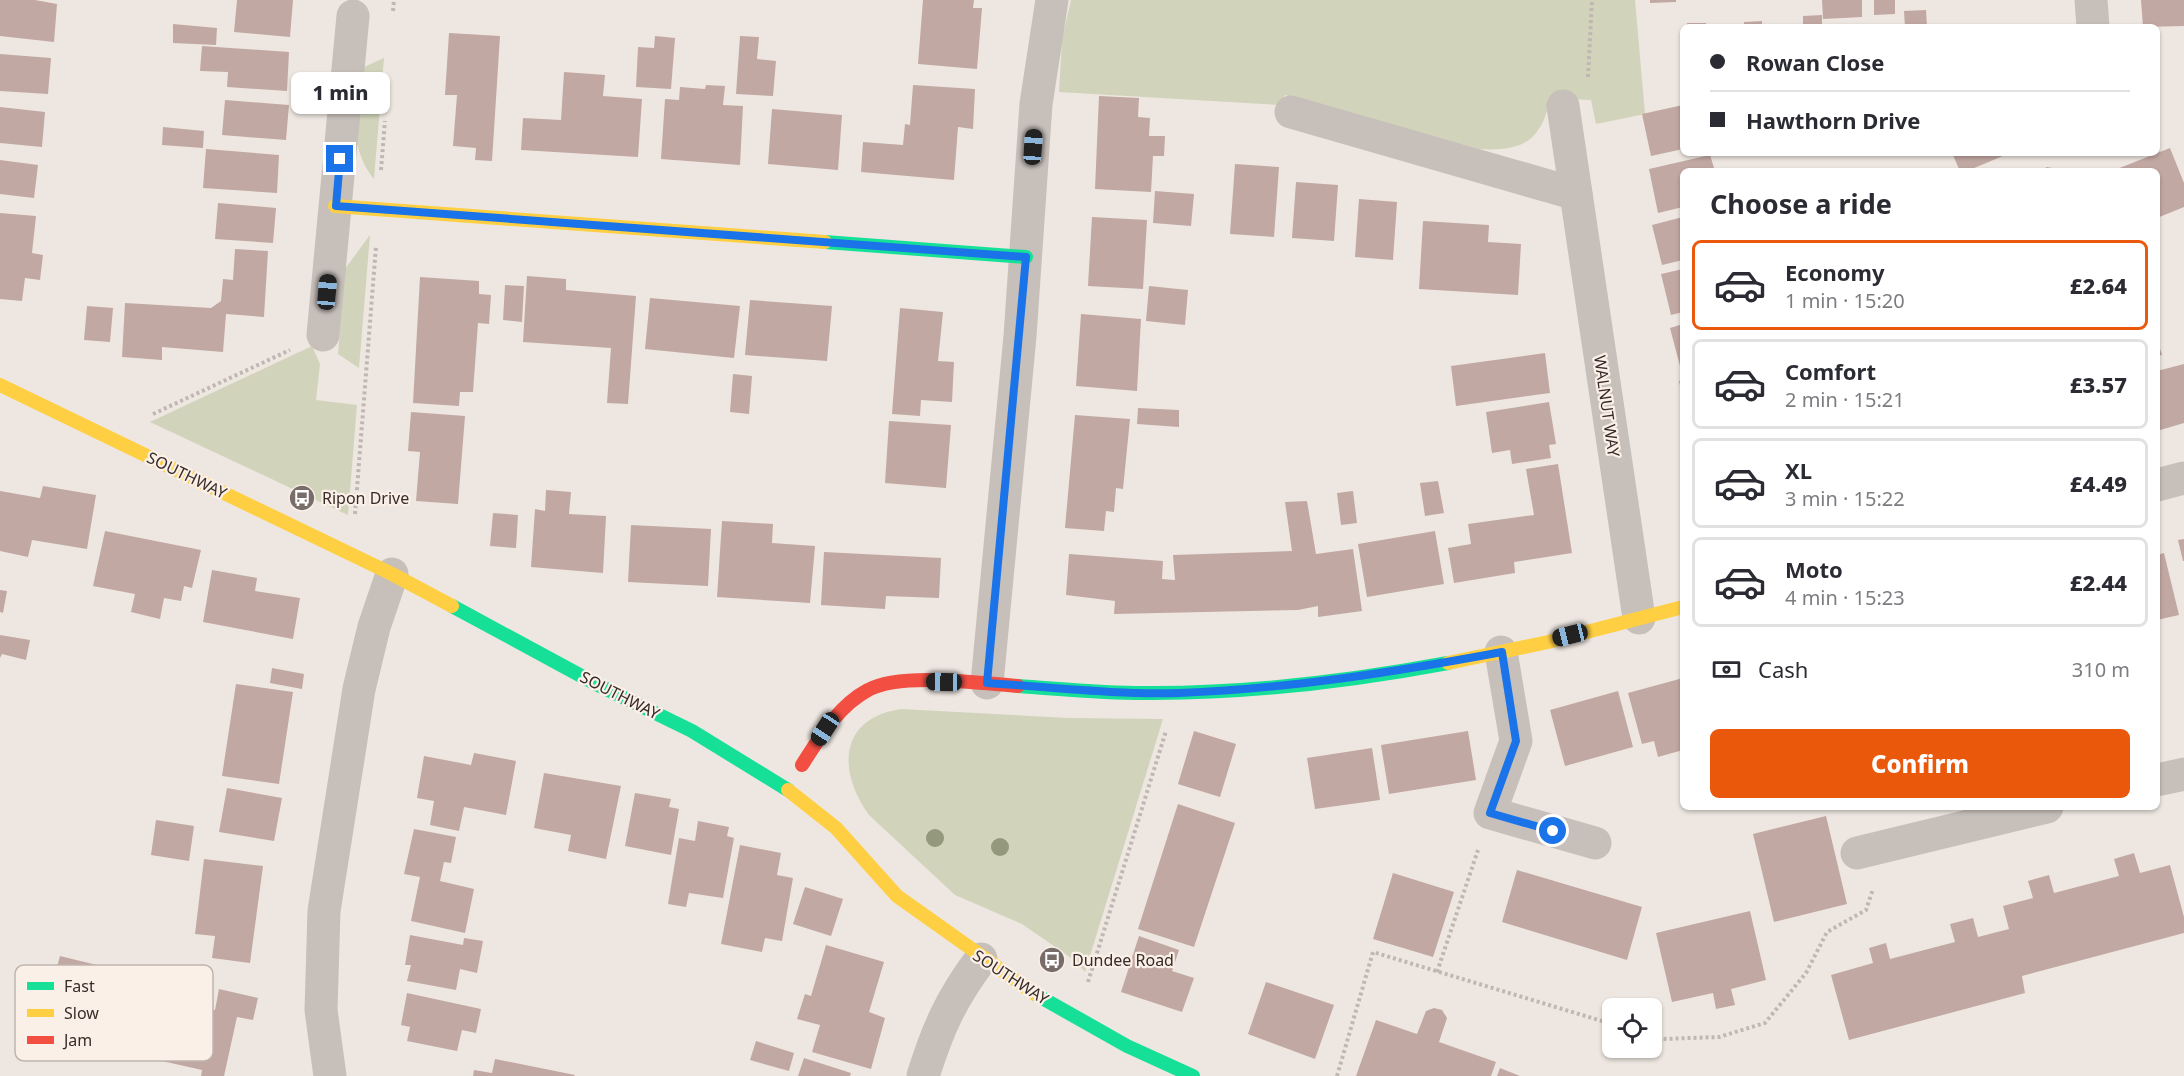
<!DOCTYPE html>
<html lang="en">
<head>
<meta charset="utf-8">
<style>
  body { margin:0; font-family:"Noto Sans",sans-serif; background:#f7f7f7; color:#2b2b33; height:100vh; display:flex; flex-direction:column; font-size:22px; white-space:nowrap }
  * { box-sizing:border-box; margin:0 }
  p { font-size:20px; color:#7c7c81 }
  .icon { flex:none; width:33px; height:33px; fill:none; stroke:currentColor; stroke-width:2; stroke-linecap:round; stroke-linejoin:round }
  .map { position:relative; flex:1; overflow:hidden }
  .panel { position:absolute; left:1680px; top:168px; width:480px; height:642px; display:flex; flex-direction:column; background:#fff; border-radius:9px; box-shadow:0 2px 4px #0004 }
  .panel>* { flex:none }
  .banner { position:absolute; left:1680px; top:24px; width:480px; height:132px; border-radius:9px; box-shadow:0 2px 4px #0004; display:grid; align-content:center; height:132px; padding:0 30px; background:#fff }
  .fabs { position:absolute; left:1602px; top:998px; display:grid; gap:12px }
  .fabs a { display:grid; place-items:center; width:60px; height:60px; border-radius:9px; background:#fff; box-shadow:0 2px 4px #0004; font-size:30px }
  .end { position:absolute; width:27px; height:27px; margin:-14px; border:8px solid #1a73e8; background:#fff; box-shadow:0 0 0 3px #fff }
  .from { border-radius:50% }
  .bubble { position:absolute; height:42px; border-radius:9px; background:#fff; box-shadow:0 2px 4px #0004; font-size:20px; font-weight:800; line-height:42px; text-align:center }
  .car { position:absolute; width:18px; height:36px; margin:-18px -9px; border-radius:8px; box-shadow:0 0 4px 2px #0007; background:linear-gradient(#222 24%,#8ab4d8 0 40%,#222 0 76%,#8ab4d8 0 86%,#222 0) }
  .banner b { display:flex; align-items:center; gap:21px; height:57px; font-size:22px }
  .banner b+b { border-top:2px solid #e1e1e2 }
  .banner i { width:15px; height:15px; background:#2b2b33 }
  ul { padding:0; list-style:none }
  li { display:flex; align-items:center; gap:18px; height:90px; margin:0 12px 9px; padding:0 18px; border:3px solid #e1e1e2; border-radius:9px }
  li div { flex:1 }
  li b { display:block; font-size:22px }
  li em { font-style:normal; font-weight:800 }
  li.current { border-color:#ea580c }
  li>.icon { width:54px; height:54px; stroke-width:1.5 }
  h2 { padding:0 30px; font-size:27px; line-height:72px }
  .pay { display:flex; align-items:center; gap:15px; height:66px; padding:0 30px; font-size:22px }
  .pay p { margin-inline-start:auto }
  .action { display:flex; gap:12px; margin-top:auto; padding:12px 30px }
  .action a { flex:1; height:69px; border-radius:9px; background:#ea580c; color:#fff; font-size:24px; font-weight:800; line-height:69px; text-align:center }
  .map>svg:first-child { display:block }
  .green { fill:#d1d3ba }
  .building { fill:#c2a8a2 }
  .lines { fill:none; stroke-linecap:round; stroke-linejoin:round }
  .path { stroke:#c0b7b2; stroke-width:4; stroke-dasharray:3 3; stroke-linecap:butt }
  .street { stroke:#c7bfba; stroke-width:33 }
  .fast { stroke:#16e098; stroke-width:14 }
  .slow { stroke:#ffcf43; stroke-width:14 }
  .jam { stroke:#f24e42; stroke-width:14 }
  .tree { fill:#94987c }
  .route { stroke:#1a73e8; stroke-width:8 }
  .labels { text-anchor:middle; dominant-baseline:central; stroke-width:4.5; stroke-linejoin:round; paint-order:stroke }
  .street-label { font-size:16px; fill:#382b28; stroke:#faf0e8 }
  .poi-label { font-size:16px; fill:#382b28; stroke:#faf0e8; text-anchor:start }
  .key { fill:#faf0e8; stroke:#c0b5ae; stroke-width:1.5 }
  .key-label { font-size:16px; fill:#382b28 }
</style>
</head>
<body>
<div class="map">
<svg width="2184" height="1076" viewBox="0 0 2184 1076">
  <rect width="100%" height="100%" fill="#eee7e1"/>
  <!-- green -->
  <g class="green">
    <path d="M1071 0H1635L1645 114 1596 124 1591 100 1550 98C1542 141 1522 152 1479 149L1285 95 1279 105 1059 92 1062 39Z"/>
    <path d="M384 58 374 179C346 144 358 110 362 68Z"/>
    <path d="M370 235 359 368 338 354 345 269Z"/>
    <path d="M312 346 320 364 316 400 357 405 348 515 150 422Z"/>
    <path d="M901 709 1069 718 1163 719 1085 972 1074 960 1022 924 955 895 869 815C837 771 839 718 901 709Z"/>
  </g>
  <!-- building -->
  <g class="building">
    <path d="M0 0H35L57 4 54 42 0 36Z"/>
    <path d="M237 0H293L290 37 234 32Z"/>
    <path d="M923 0H974L973 8H982L977 69 918 64Z"/>
    <path d="M1650 0H1676V2L1650 3Z"/>
    <path d="M1822 0H1862V17L1823 19Z"/>
    <path d="M1874 0H1895V14L1874 15Z"/>
    <path d="M2141 0H2184V26L2143 27Z"/>
    <path d="M1926 10 1927 27H1905L1904 11Z"/>
    <path d="M1822 15V27H1803V16Z"/>
    <path d="M1762 21V27H1744V22Z"/>
    <path d="M1687 23H1706V27H1688Z"/>
    <path d="M173 24 217 28 216 45 173 43Z"/>
    <path d="M449 33 500 36 492 161 475 160 476 148 453 146 457 95H445Z"/>
    <path d="M655 36 675 38 671 89 636 87 638 47 654 48Z"/>
    <path d="M740 36 759 37 757 59 776 61 773 96 736 94Z"/>
    <path d="M202 46 289 52 287 91 227 87 228 72 200 71Z"/>
    <path d="M0 54 51 58 48 94 0 91Z"/>
    <path d="M564 72 605 75 603 96 642 99 638 157 521 150 523 118 561 120Z"/>
    <path d="M706 85 725 86 723 105 743 106 740 165 661 159 665 99 679 100 680 87 705 89Z"/>
    <path d="M913 85 975 89 973 129 958 127 954 180 861 172 863 142 903 145 905 124 910 125Z"/>
    <path d="M1099 96 1139 98 1138 117 1150 118 1149 136H1165L1164 156H1153L1151 192 1095 189Z"/>
    <path d="M225 100 289 105 286 140 222 135Z"/>
    <path d="M1683 105V149L1651 156 1642 114Z"/>
    <path d="M0 107 45 112 42 147 0 143Z"/>
    <path d="M772 109 842 115 838 170 768 164Z"/>
    <path d="M163 127 204 131 203 148 162 145Z"/>
    <path d="M2170 148 2184 183V207L2157 218V171H2112Z"/>
    <path d="M206 149 279 155 277 193 203 188Z"/>
    <path d="M1952 153H2010L1967 171H1960Z"/>
    <path d="M1710 155 1715 171H1683V207L1658 213 1649 169Z"/>
    <path d="M0 160 38 165 34 198 0 194Z"/>
    <path d="M1235 164 1279 167 1274 237 1230 234Z"/>
    <path d="M2046 167 2067 170V171H2045Z"/>
    <path d="M1296 182 1338 185 1334 241 1292 238Z"/>
    <path d="M1155 191 1194 194 1191 226 1153 223Z"/>
    <path d="M1359 199 1397 202 1393 260 1355 257Z"/>
    <path d="M218 203 276 208 273 243 215 239Z"/>
    <path d="M0 213 36 216 32 253 43 255 40 280 25 278 22 301 0 299Z"/>
    <path d="M1092 217 1147 220 1143 289 1088 286Z"/>
    <path d="M1683 217V260L1662 265 1652 225Z"/>
    <path d="M1423 221 1489 225 1488 242 1521 244 1518 295 1419 289Z"/>
    <path d="M235 249 268 251 264 317 226 314 223 352 162 347V360L122 357 125 303 211 308 221 301 223 279 233 280Z"/>
    <path d="M1683 269V312L1671 315 1661 274Z"/>
    <path d="M527 276 566 279V290L636 296 628 404 607 403 611 348 523 342Z"/>
    <path d="M420 277 479 281V294L491 295 489 324 478 323 473 392H460L459 406 413 403Z"/>
    <path d="M505 285 524 286 522 322 503 320Z"/>
    <path d="M1149 286 1188 290 1185 325 1146 321Z"/>
    <path d="M650 298 740 306 734 358 645 349Z"/>
    <path d="M750 300 832 306 827 361 745 355Z"/>
    <path d="M87 306 113 308 110 342 84 340Z"/>
    <path d="M900 308 943 312 938 361 954 362 952 402 921 400 920 416 892 414Z"/>
    <path d="M1081 314 1141 319 1137 391 1076 386Z"/>
    <path d="M1683 324V365L1680 366 1670 328Z"/>
    <path d="M2157 339 2162 355 2157 356Z"/>
    <path d="M1545 353 1550 393 1456 406 1451 366Z"/>
    <path d="M2184 364V423L2157 431V371Z"/>
    <path d="M733 374 752 376 749 414 730 412Z"/>
    <path d="M1683 380V395H1682L1679 381Z"/>
    <path d="M1549 402 1556 444 1549 445 1551 458 1512 464 1510 450 1492 453 1486 412Z"/>
    <path d="M1138 408 1179 410V427L1137 424Z"/>
    <path d="M411 412 465 416 458 504 416 501 420 452 408 451Z"/>
    <path d="M1075 415 1130 419 1123 489 1116 488 1114 512 1106 511 1104 531 1065 528Z"/>
    <path d="M889 421 951 425 946 488 885 483Z"/>
    <path d="M1558 464 1572 553 1514 562 1515 573 1454 583 1448 548 1471 544 1468 524 1534 515 1526 469Z"/>
    <path d="M1438 481 1444 513 1425 516 1420 483Z"/>
    <path d="M43 486 96 495 87 549 32 540 28 557 0 551V491L40 498Z"/>
    <path d="M546 490 571 492 569 514 606 516 603 573 531 567 535 509 545 511Z"/>
    <path d="M1353 491 1357 523 1341 525 1337 493Z"/>
    <path d="M1307 501 1316 554 1353 549 1362 611 1318 617V606L1298 610 1114 614 1115 601 1066 595 1069 554 1163 561 1162 579 1175 580 1173 555 1292 551 1285 502Z"/>
    <path d="M493 513 518 515 516 548 490 546Z"/>
    <path d="M722 521 773 524 772 543 815 546 810 603 717 597Z"/>
    <path d="M631 525 711 529 708 586 628 582Z"/>
    <path d="M105 531 201 550 192 588 184 586 181 601 164 598 160 619 131 612 135 594 93 586Z"/>
    <path d="M1435 531 1444 584 1367 597 1358 544Z"/>
    <path d="M2184 539V561H2183L2178 540Z"/>
    <path d="M824 552 941 558 939 598 886 596 885 609 821 605Z"/>
    <path d="M2164 553 2179 615 2157 620V555Z"/>
    <path d="M212 570 257 578 255 591 300 598 293 639 203 622Z"/>
    <path d="M0 590 7 591 3 613 0 612Z"/>
    <path d="M0 635 30 640 26 660 2 654 0 658Z"/>
    <path d="M272 668 304 674 302 689 270 683Z"/>
    <path d="M1683 678V750L1658 757 1654 741 1642 744 1628 693Z"/>
    <path d="M236 684 293 692 279 784 222 776Z"/>
    <path d="M1618 691 1633 747 1565 766 1550 710Z"/>
    <path d="M1194 731 1236 744 1220 797 1178 784Z"/>
    <path d="M1468 731 1476 780 1389 794 1381 745Z"/>
    <path d="M1372 748 1380 800 1315 809 1307 758Z"/>
    <path d="M474 753 516 761 506 815 464 807 459 831 430 825 434 801 417 798 424 756 471 765Z"/>
    <path d="M544 773 621 786 606 859 568 851 571 835 534 828Z"/>
    <path d="M227 788 282 798 274 841 219 832Z"/>
    <path d="M635 793 671 799 669 807 679 809 671 855 625 846Z"/>
    <path d="M1178 804 1235 823 1194 947 1138 929Z"/>
    <path d="M1826 816 1847 904 1774 922 1753 834Z"/>
    <path d="M156 820 194 826 189 861 151 855Z"/>
    <path d="M698 821 729 827 727 836 734 838 723 898 689 893 686 907 668 904 679 838 695 841Z"/>
    <path d="M414 829 456 837 451 863 444 862 440 881 474 889 465 933 411 921 420 877 404 874Z"/>
    <path d="M740 845 781 853 777 875 793 878 782 941 765 938 762 952 721 944Z"/>
    <path d="M2134 853 2140 873 2170 865 2184 917V933L2022 976 2025 993 1849 1040 1831 975 1873 963 1869 948 1886 943 1890 959 1955 942 1950 924 1973 918 1978 937 2009 929 2003 906 2033 898 2028 881 2049 875 2054 893 2119 876 2114 859Z"/>
    <path d="M204 859 263 866 250 963 212 958 215 936 195 934Z"/>
    <path d="M1517 870 1642 907 1627 960 1502 922Z"/>
    <path d="M1393 873 1454 892 1433 957 1373 939Z"/>
    <path d="M805 887 843 899 831 936 793 924Z"/>
    <path d="M1750 911 1766 980 1731 989 1735 1005 1716 1009 1713 993 1672 1002 1656 933Z"/>
    <path d="M410 935 463 945 464 938 483 941 477 973 460 969 456 990 407 981 411 965H405Z"/>
    <path d="M1139 936 1179 950 1172 971 1194 978 1182 1012 1121 992Z"/>
    <path d="M826 945 884 962 869 1012 885 1018 871 1069 812 1052 820 1025 797 1019 805 994 811 996Z"/>
    <path d="M60 956 117 970 113 985 119 986 116 997 140 1003 130 1045 29 1022 41 967 56 971Z"/>
    <path d="M1266 982 1334 1005 1315 1059 1248 1034Z"/>
    <path d="M219 989 258 998 253 1020 237 1017 224 1076H201L202 1070 135 1055 148 994 215 1010Z"/>
    <path d="M407 993 481 1009 476 1033 462 1030 457 1051 407 1041 410 1027 401 1025Z"/>
    <path d="M1434 1008 1442 1010 1447 1018 1439 1042 1496 1062 1491 1076H1356L1376 1020 1417 1034 1426 1011Z"/>
    <path d="M756 1041 794 1053 789 1071 750 1060Z"/>
    <path d="M804 1058 851 1073 850 1076H798Z"/>
    <path d="M495 1059 575 1075 574 1076H473L474 1070 492 1073Z"/>
    <path d="M1500 1068 1520 1076H1497Z"/>
  </g>
  <g class="lines">
    <!-- path -->
    <g class="path">
      <path d="M393 11 394 0"/>
      <path d="M1588 77 1592 0"/>
      <path d="M381 170 385 121"/>
      <path d="M153 414 290 350"/>
      <path d="M355 514 376 246"/>
      <path d="M1437 972 1478 850"/>
      <path d="M1088 982 1166 731"/>
      <path d="M1652 1036 1662 1039 1719 1037 1765 1023 1806 973 1827 932 1866 910 1873 889"/>
      <path d="M1337 1076 1373 952 1612 1024"/>
    </g>
    <!-- street -->
    <g class="street">
      <path d="M2091 0 2093 27"/>
      <path d="M1563 106 1639 618"/>
      <path d="M1291 112 1576 194"/>
      <path d="M323 335 353 16"/>
      <path d="M2157 485 2184 478"/>
      <path d="M1501 652 1516 741 1490 813 1595 843"/>
      <path d="M987 683 1020 336 1036 104 1052 0"/>
      <path d="M2157 780 2184 774"/>
      <path d="M1857 853 2047 807"/>
      <path d="M330 1076 321 1010 324 911 359 689 374 627 392 574"/>
      <path d="M923 1076C938 1028 951 999 981 959"/>
    </g>
    <!-- fast -->
    <g class="fast">
      <path d="M825 242 1026 257"/>
      <path d="M452 606 598 685 692 731 788 790"/>
      <path d="M1018 686C1063 689 1108 694 1154 693 1252 693 1351 681 1448 663"/>
      <path d="M1035 994 1127 1046 1193 1076"/>
    </g>
    <!-- slow -->
    <g class="slow">
      <path d="M335 206 825 242"/>
      <path d="M0 385 392 574 452 606"/>
      <path d="M1448 663 1548 642 1683 607"/>
      <path d="M788 790 836 828 897 896 1035 994"/>
    </g>
    <!-- jam -->
    <path class="jam" d="M802 765C820 737 838 706 868 690 900 672 979 683 1018 686"/>
  </g>
  <!-- trees -->
  <g class="tree">
    <circle cx="935" cy="838" r="9"/>
    <circle cx="1000" cy="847" r="9"/>
  </g>
  <g class="lines">
    <!-- route -->
    <path class="route" d="M340 159 336 206 1026 257 987 683C1051 687 1115 695 1179 693 1288 689 1395 672 1502 652L1516 741 1490 813 1553 831"/>
  </g>
  <!-- icons -->
  <defs>
    <g id="bus-disc" transform="scale(1.35)"><circle r="9.5" fill="#786d69" stroke="#faf0e8"/><path d="M-5-6H5V4H4V6H2V4H-2V6H-4V4H-5ZM-3.5-4V0h7V-4ZM-3.5 1.2v1.5H-2V1.2ZM2 1.2v1.5H3.5V1.2Z" fill="#fff"/></g>
  </defs>
  <g fill-rule="evenodd">
    <use href="#bus-disc" x="302" y="498"/>
    <use href="#bus-disc" x="1052" y="960"/>
  </g>
  <g class="labels">
    <!-- street labels -->
    <g class="street-label">
      <text transform="translate(1607 406) rotate(82)">WALNUT WAY</text>
      <text transform="translate(187 475) rotate(26)">SOUTHWAY</text>
      <text transform="translate(620 695) rotate(27)">SOUTHWAY</text>
      <text transform="translate(1011 977) rotate(33)">SOUTHWAY</text>
    </g>
    <!-- poi labels -->
    <g class="poi-label">
      <text x="322" y="498">Ripon Drive</text>
      <text x="1072" y="960">Dundee Road</text>
    </g>
  </g>
  <!-- legend -->
  <rect x="15" y="965" width="198" height="96" rx="9" class="key"/>
  <rect x="27" y="982" width="27" height="8" fill="#16e098"/>
  <rect x="27" y="1009" width="27" height="8" fill="#ffcf43"/>
  <rect x="27" y="1036" width="27" height="8" fill="#f24e42"/>
  <g class="key-label">
    <text x="64" y="992">Fast</text>
    <text x="64" y="1019">Slow</text>
    <text x="64" y="1046">Jam</text>
  </g>
</svg>
<div class="fabs">
<a><svg class="icon" aria-label="locate" viewBox="0 0 24 24"><circle cx="12" cy="12" r="6"/><path d="M12 2v4M12 18v4M2 12h4M18 12h4"/></svg></a>
</div>
<i class="end from" style="left:1553px;top:831px"></i>
<i class="end" style="left:340px;top:159px"></i>
<div class="bubble" style="left:291px;top:72px;width:99px">1 min</div>
<i class="car" style="left:1033px;top:147px;rotate:4deg"></i>
<i class="car" style="left:327px;top:292px;rotate:5deg"></i>
<i class="car" style="left:1570px;top:635px;rotate:256deg"></i>
<i class="car" style="left:944px;top:682px;rotate:271deg"></i>
<i class="car" style="left:825px;top:729px;rotate:213deg"></i>
<div class="banner">
<b><i class="from"></i>Rowan Close</b>
<b><i></i>Hawthorn Drive</b>
</div>
<section class="panel">
<h2>Choose a ride</h2>
<ul>
<li class="current"><svg class="icon" aria-label="car" viewBox="0 0 24 24"><path d="M5 17H2v-5l4-1 3-4h7l3 4 3 1v5h-3M9 17h6M6 11h13"/><circle cx="7" cy="17" r="2"/><circle cx="17" cy="17" r="2"/></svg><div><b>Economy</b><p>1 min · 15:20</p></div><em>£2.64</em></li>
<li><svg class="icon" aria-label="car" viewBox="0 0 24 24"><path d="M5 17H2v-5l4-1 3-4h7l3 4 3 1v5h-3M9 17h6M6 11h13"/><circle cx="7" cy="17" r="2"/><circle cx="17" cy="17" r="2"/></svg><div><b>Comfort</b><p>2 min · 15:21</p></div><em>£3.57</em></li>
<li><svg class="icon" aria-label="car" viewBox="0 0 24 24"><path d="M5 17H2v-5l4-1 3-4h7l3 4 3 1v5h-3M9 17h6M6 11h13"/><circle cx="7" cy="17" r="2"/><circle cx="17" cy="17" r="2"/></svg><div><b>XL</b><p>3 min · 15:22</p></div><em>£4.49</em></li>
<li><svg class="icon" aria-label="car" viewBox="0 0 24 24"><path d="M5 17H2v-5l4-1 3-4h7l3 4 3 1v5h-3M9 17h6M6 11h13"/><circle cx="7" cy="17" r="2"/><circle cx="17" cy="17" r="2"/></svg><div><b>Moto</b><p>4 min · 15:23</p></div><em>£2.44</em></li>
</ul>
<div class="pay"><svg class="icon" aria-label="cash" viewBox="0 0 24 24"><path d="M3 7h18v10H3z"/><circle cx="12" cy="12" r="2"/></svg>Cash<p>310 m</p></div>
<div class="action"><a>Confirm</a></div>
</section>
</div>
</body>
</html>
